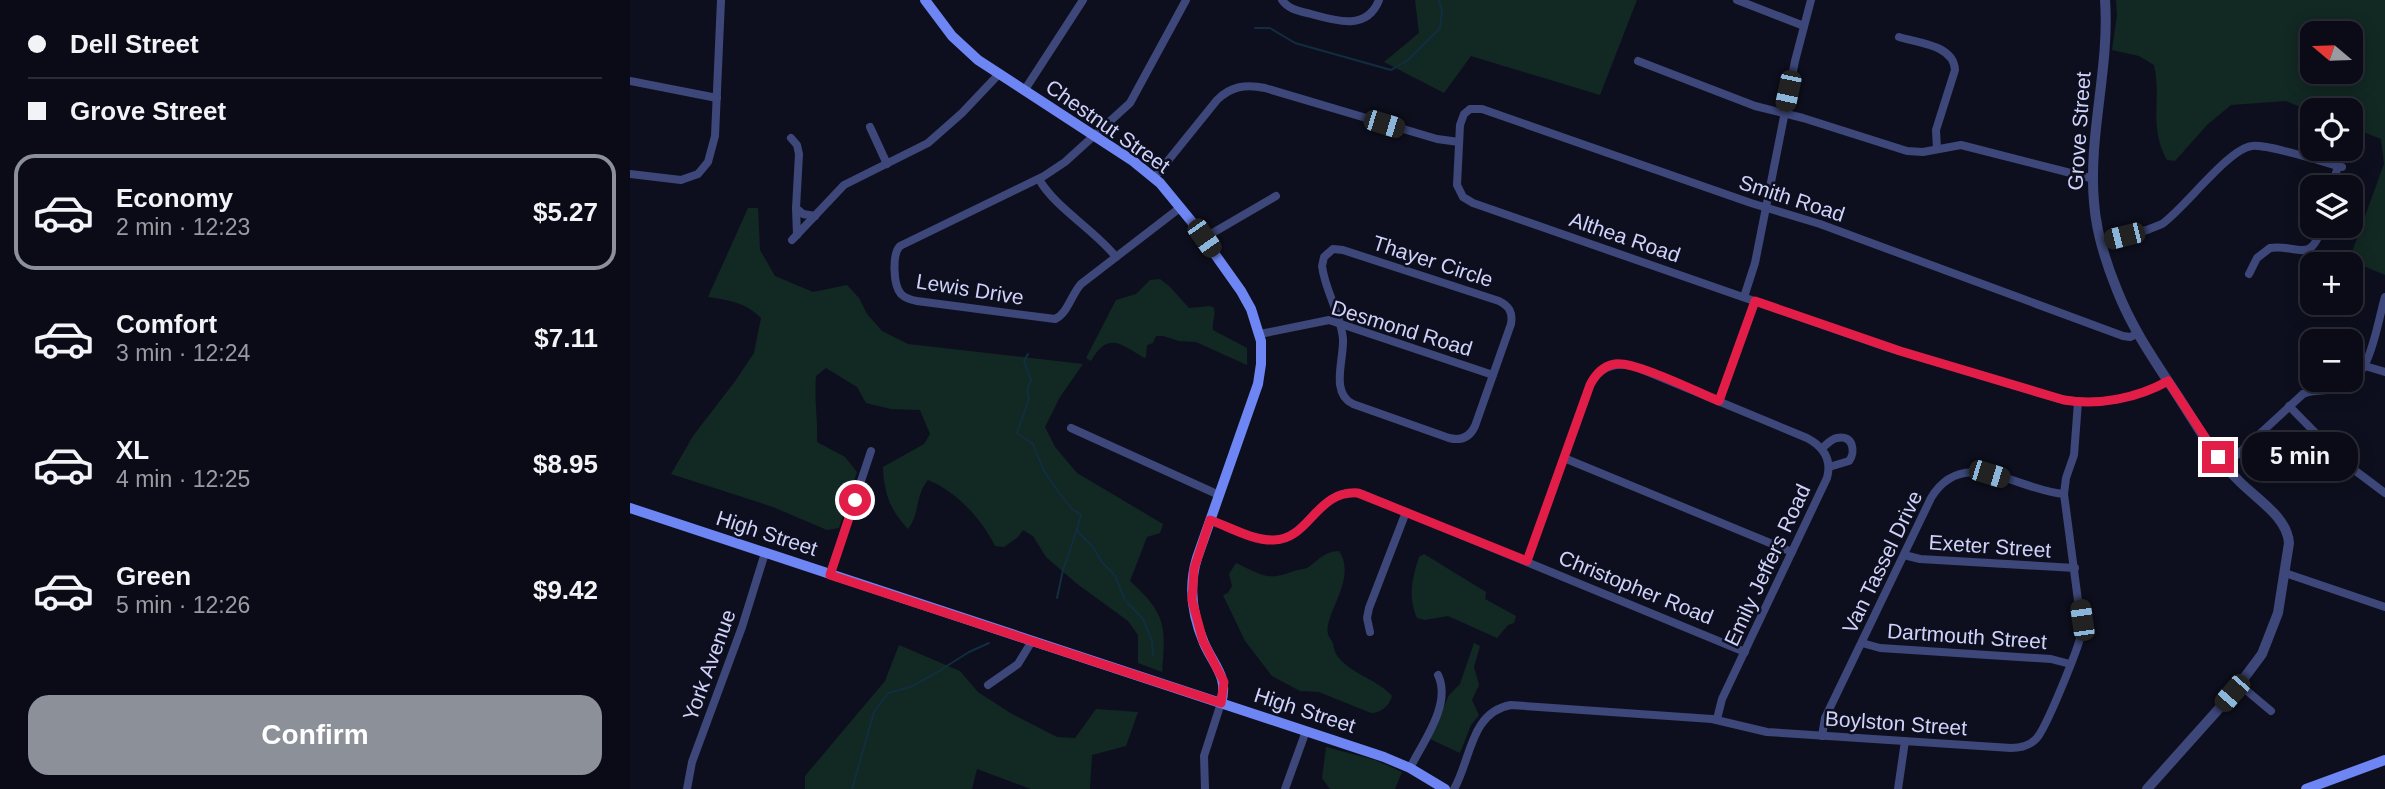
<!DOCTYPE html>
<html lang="en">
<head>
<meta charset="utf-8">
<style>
  body { margin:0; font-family:Arial,sans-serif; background:#13141f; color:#f1f3f6; height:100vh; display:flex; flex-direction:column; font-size:26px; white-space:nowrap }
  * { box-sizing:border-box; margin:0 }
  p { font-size:23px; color:#999ba1 }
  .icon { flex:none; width:38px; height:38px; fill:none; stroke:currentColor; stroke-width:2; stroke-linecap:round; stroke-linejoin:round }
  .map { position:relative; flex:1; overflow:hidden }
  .sheet { display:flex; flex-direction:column; background:#0a0b16; width:630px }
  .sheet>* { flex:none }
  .banner { display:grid; align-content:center; height:154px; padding:0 28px; background:#0a0b16 }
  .needle { width:46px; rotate:289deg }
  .buttons { position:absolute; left:1670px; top:21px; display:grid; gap:14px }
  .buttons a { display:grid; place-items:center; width:63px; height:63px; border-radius:14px; background:#0a0b16; box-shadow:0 4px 18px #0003,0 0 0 2px #2a2b35; font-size:35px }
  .end { position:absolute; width:32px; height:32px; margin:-16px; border:9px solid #e11d48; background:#fff; box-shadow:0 0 0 4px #fff }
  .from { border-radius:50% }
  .bubble { position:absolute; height:49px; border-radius:21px; background:#0a0b16; box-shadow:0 4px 18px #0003,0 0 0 2px #2a2b35; font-size:23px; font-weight:600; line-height:49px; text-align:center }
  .car { position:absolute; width:21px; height:42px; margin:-21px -10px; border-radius:9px; box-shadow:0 0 5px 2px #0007; background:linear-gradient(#222 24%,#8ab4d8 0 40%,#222 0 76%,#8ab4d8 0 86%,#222 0) }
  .banner b { display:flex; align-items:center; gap:24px; height:66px; font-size:26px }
  .banner b+b { border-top:2px solid #2a2b35 }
  .banner i { width:18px; height:18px; background:#f1f3f6 }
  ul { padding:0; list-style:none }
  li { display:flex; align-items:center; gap:21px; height:116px; margin:0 14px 10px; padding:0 14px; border:4px solid transparent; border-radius:21px }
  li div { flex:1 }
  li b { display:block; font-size:26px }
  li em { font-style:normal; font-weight:600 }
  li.active { border-color:#8c9099 }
  li>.icon { width:63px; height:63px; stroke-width:1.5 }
  .button { display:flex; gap:14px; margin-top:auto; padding:14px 28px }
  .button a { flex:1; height:80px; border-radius:21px; background:#8c9099; color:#fff; font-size:28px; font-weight:600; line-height:80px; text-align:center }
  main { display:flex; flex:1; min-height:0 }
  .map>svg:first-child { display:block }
  .green { fill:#122822; fill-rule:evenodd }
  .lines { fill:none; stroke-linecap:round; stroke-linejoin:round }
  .stream { stroke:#112d40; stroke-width:2 }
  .minor { stroke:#3d477a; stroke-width:8 }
  .tertiary { stroke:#3d477a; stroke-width:10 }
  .secondary { stroke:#6e86f3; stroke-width:10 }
  .route { stroke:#e11d48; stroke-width:9 }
  .labels { text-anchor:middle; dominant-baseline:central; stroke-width:5; stroke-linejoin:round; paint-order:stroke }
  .street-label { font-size:21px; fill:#cfd3fb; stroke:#0e0f1e }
</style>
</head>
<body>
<main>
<section class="sheet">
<div class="banner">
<b><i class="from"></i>Dell Street</b>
<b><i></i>Grove Street</b>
</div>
<ul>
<li class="active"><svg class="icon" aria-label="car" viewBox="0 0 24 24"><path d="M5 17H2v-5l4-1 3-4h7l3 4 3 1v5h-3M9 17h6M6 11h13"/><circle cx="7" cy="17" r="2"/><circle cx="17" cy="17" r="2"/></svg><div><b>Economy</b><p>2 min · 12:23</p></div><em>$5.27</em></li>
<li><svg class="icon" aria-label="car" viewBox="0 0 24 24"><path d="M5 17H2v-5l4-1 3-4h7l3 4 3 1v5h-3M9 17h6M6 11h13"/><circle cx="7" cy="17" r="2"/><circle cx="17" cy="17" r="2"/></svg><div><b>Comfort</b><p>3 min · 12:24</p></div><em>$7.11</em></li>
<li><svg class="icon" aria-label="car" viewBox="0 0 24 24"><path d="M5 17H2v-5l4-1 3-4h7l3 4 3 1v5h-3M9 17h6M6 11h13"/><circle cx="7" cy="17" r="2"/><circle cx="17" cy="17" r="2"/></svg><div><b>XL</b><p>4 min · 12:25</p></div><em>$8.95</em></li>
<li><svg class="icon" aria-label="car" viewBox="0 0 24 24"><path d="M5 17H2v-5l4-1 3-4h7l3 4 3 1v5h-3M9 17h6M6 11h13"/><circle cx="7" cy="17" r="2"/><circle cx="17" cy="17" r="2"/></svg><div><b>Green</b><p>5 min · 12:26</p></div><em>$9.42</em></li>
</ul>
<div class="button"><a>Confirm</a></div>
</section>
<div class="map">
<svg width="1755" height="789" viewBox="0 0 1755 789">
  <rect width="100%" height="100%" fill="#0e0f1e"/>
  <!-- green -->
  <g class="green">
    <path d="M785 0H1007L970 95 841 56 814 93 754 62 789 33Z"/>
    <path d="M1486 0H1755V275L1719 260 1754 164 1751 139 1720 127V110L1682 112 1656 101 1601 105 1577 125 1545 161 1537 160C1518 126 1532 99 1524 65L1509 56 1482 50 1487 15ZM1682 33H1720V72H1682Z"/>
    <path d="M118 208H128L130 250 145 276 183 292 217 285 229 298 237 314 252 331 278 344 453 364 430 397 415 427 425 447 447 473 533 524 530 533 517 537 500 581C536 614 536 625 532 672L508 663V635L498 621 446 583 416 557 403 536 393 530 388 537 374 547 365 546C352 519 326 491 298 480 285 495 290 514 278 529 260 510 254 493 253 467L294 444 300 434 290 410 261 409 236 403 227 387 196 368 186 376C184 399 188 420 187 442L215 457 227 472 209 528 197 530 143 507 41 474 63 436 106 380 124 353 131 318C116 303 100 300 78 297Z"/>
    <path d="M530 279 539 286 559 308 580 306 584 308C586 316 582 320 583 330L617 348V365L566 342 549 341 533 336H526L523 343 517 345 516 357 514 358C491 344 478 331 461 361L456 358 486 300 506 294 520 280Z"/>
    <path d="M709 551C728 578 693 615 698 634 699 638 702 640 703 644 704 647 704 651 706 654 719 674 746 678 762 696 759 706 751 713 741 713L689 692 670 691 642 676 615 641 593 595 598 593 602 586 599 574 606 563C631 574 636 582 664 571 670 569 675 570 680 566 691 558 694 552 709 551Z"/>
    <path d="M794 554 856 592 855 599 886 616 884 623 878 625 867 638 818 616 795 620 787 618C778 596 782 579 789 557Z"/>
    <path d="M844 643 850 646 844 667 849 685 842 700 849 715 841 725 830 753 800 739 819 695 830 684Z"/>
    <path d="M269 645 330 671 348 692 382 714 427 737 445 738 466 709 508 712 496 746 462 755 460 789H401L347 769 342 789H175V776L255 681Z"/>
    <path d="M696 747 745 760 772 772 765 789H700L692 778Z"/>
  </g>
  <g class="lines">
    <!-- stream -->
    <g class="stream">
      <path d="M625 28H640L665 43 761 70 778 60 810 28 812 11 809 0"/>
      <path d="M398 354 394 361 401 380 397 390 399 399 387 433 403 444 413 469 427 490 442 509 451 515 447 529 449 533 463 547 471 561 485 576 495 600 513 619 522 641 523 655"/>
      <path d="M427 598 433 570 447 529"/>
      <path d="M222 789 244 712 258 693 280 687 301 676 339 652 359 643"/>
    </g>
    <!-- minor -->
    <g class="minor">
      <path d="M652 0C659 10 670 11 681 14 706 21 737 31 749 0"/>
      <path d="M1107 0 1174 26"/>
      <path d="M1269 37C1288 43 1324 45 1325 70L1306 130 1307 149"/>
      <path d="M1008 61 1125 106 1173 118 1277 151 1293 152 1331 145 1464 179"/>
      <path d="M0 81 87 98"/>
      <path d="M394 91 453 0"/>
      <path d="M240 127 257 164"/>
      <path d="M161 138 167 145 169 154 166 208 173 214 185 216"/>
      <path d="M0 174 51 180 68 174 78 162 85 136 91 0"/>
      <path d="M524 178 587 100C601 86 616 84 635 88L807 139 829 142"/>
      <path d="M409 179C424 207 465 230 486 257"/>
      <path d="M1702 187 1708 166"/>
      <path d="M551 207 451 284C441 295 438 313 425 319L287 301C281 300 275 298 271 294 263 285 262 254 270 246L414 176 435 162 500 103 556 0"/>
      <path d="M166 208 167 235"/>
      <path d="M574 238 646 196"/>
      <path d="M162 240 214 185 298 143 332 113 368 75"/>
      <path d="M1472 241 1517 230 1532 224C1554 209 1599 148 1622 146 1638 144 1693 162 1712 167"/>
      <path d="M703 249 713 250 869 301C879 306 883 312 881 324L845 426C840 437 831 441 819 438L723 404C700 393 714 360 713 339 711 314 695 291 692 266L694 257Z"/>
      <path d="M1619 274 1627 258 1640 248C1668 244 1681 265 1692 226"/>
      <path d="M1114 297 1125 263 1165 61 1181 0"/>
      <path d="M630 334 699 320 863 375"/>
      <path d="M1507 334 1500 337 1493 336 1190 224 1121 203 852 109H840L834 114 830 125 827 185 833 197 843 203 1256 347 1426 398C1463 407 1504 400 1538 381"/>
      <path d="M1735 366 1755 372"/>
      <path d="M1089 401 1125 301"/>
      <path d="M1659 406 1715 463 1755 493"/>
      <path d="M441 428 589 495"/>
      <path d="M1192 448C1196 445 1201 439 1207 438 1223 434 1226 452 1219 461L1199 467"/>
      <path d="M934 458 1162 552"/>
      <path d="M1596 465 1673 394C1686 388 1699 392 1711 388 1741 379 1747 323 1755 297"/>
      <path d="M580 520C599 527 623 540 644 540 682 539 687 485 732 494L1115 652"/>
      <path d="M1274 555 1290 559 1445 568"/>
      <path d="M897 561 960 385C970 366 986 361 1006 367L1177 438C1194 447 1202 460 1197 478L1092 699 1087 719"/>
      <path d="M1655 573 1755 607"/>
      <path d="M200 574 241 451"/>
      <path d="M740 632 737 618 739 608 776 512"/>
      <path d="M1232 643 1250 648 1421 659 1440 664"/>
      <path d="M358 685 388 664 402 641"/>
      <path d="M1610 685 1641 711"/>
      <path d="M1192 736 1195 718 1301 498C1333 444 1390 491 1434 494"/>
      <path d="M780 768C793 742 822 704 808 675"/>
      <path d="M57 789 62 762 112 627 135 553"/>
      <path d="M575 789 574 756 591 703"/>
      <path d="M655 789 676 731"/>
      <path d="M824 789C841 760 840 712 881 705L1082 719 1137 732 1381 748C1390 748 1399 746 1406 739 1416 729 1449 647 1452 631L1434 494 1436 478 1444 455 1448 402"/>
      <path d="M1268 789 1275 741"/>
    </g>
    <!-- tertiary -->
    <path class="tertiary" d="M1475 0C1480 67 1458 135 1464 202 1466 232 1476 263 1487 290 1503 331 1527 364 1551 401 1569 429 1586 459 1610 482 1628 500 1657 517 1659 543L1648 613 1632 654 1603 693 1517 789"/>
    <!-- secondary -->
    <g class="secondary">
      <path d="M295 0 322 36 348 60 503 161 530 183 562 222 611 291 621 309 631 341V364L628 384 567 558C558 587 562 615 574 643 584 666 599 677 591 703"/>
      <path d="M0 508 754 757 780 768 815 789"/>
      <path d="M1676 789 1755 760"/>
    </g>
  </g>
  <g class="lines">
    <!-- route -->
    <path class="route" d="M225 500 200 575 591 703 594 682 573 641 562 600 564 569 580 520C600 527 623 541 644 540 680 539 686 490 728 493L897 561 960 385C965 375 973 366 985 364 1005 361 1067 392 1089 401L1125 301 1270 351 1434 400C1468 406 1508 398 1538 381L1588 457"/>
  </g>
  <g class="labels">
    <!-- street labels -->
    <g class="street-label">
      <text transform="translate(478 126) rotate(35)">Chestnut Street</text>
      <text transform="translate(1449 131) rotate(-86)">Grove Street</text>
      <text transform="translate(1162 198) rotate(18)">Smith Road</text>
      <text transform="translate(995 237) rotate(19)">Althea Road</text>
      <text transform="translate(803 261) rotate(18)">Thayer Circle</text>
      <text transform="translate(340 289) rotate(9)">Lewis Drive</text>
      <text transform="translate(772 328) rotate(17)">Desmond Road</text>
      <text transform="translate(137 533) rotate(18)">High Street</text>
      <text transform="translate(1360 546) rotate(4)">Exeter Street</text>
      <text transform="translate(1252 562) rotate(-64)">Van Tassel Drive</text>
      <text transform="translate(1137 565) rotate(-65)">Emily Jeffers Road</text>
      <text transform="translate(1006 587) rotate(22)">Christopher Road</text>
      <text transform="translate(1337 636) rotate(4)">Dartmouth Street</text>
      <text transform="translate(79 665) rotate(-70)">York Avenue</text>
      <text transform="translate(675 710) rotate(18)">High Street</text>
      <text transform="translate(1266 723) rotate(4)">Boylston Street</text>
    </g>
  </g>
</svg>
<div class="buttons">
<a><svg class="needle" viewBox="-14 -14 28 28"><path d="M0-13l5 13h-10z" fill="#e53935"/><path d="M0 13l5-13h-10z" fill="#999ba1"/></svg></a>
<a><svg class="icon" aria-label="locate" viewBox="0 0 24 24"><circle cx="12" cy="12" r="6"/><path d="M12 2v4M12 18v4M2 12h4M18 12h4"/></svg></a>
<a><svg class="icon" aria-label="layers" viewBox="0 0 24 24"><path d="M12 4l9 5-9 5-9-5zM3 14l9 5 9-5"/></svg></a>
<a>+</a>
<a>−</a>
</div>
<i class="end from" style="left:225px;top:500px"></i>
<i class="end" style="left:1588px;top:457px"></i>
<div class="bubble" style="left:1612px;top:432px;width:116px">5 min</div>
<i class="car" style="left:1158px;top:91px;rotate:192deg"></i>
<i class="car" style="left:754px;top:124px;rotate:107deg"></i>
<i class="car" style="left:1494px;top:236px;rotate:256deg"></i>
<i class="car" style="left:574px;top:238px;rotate:145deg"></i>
<i class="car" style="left:1359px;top:474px;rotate:107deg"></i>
<i class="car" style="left:1452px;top:620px;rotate:352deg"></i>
<i class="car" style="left:1602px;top:693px;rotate:221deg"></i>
</div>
</main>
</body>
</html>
